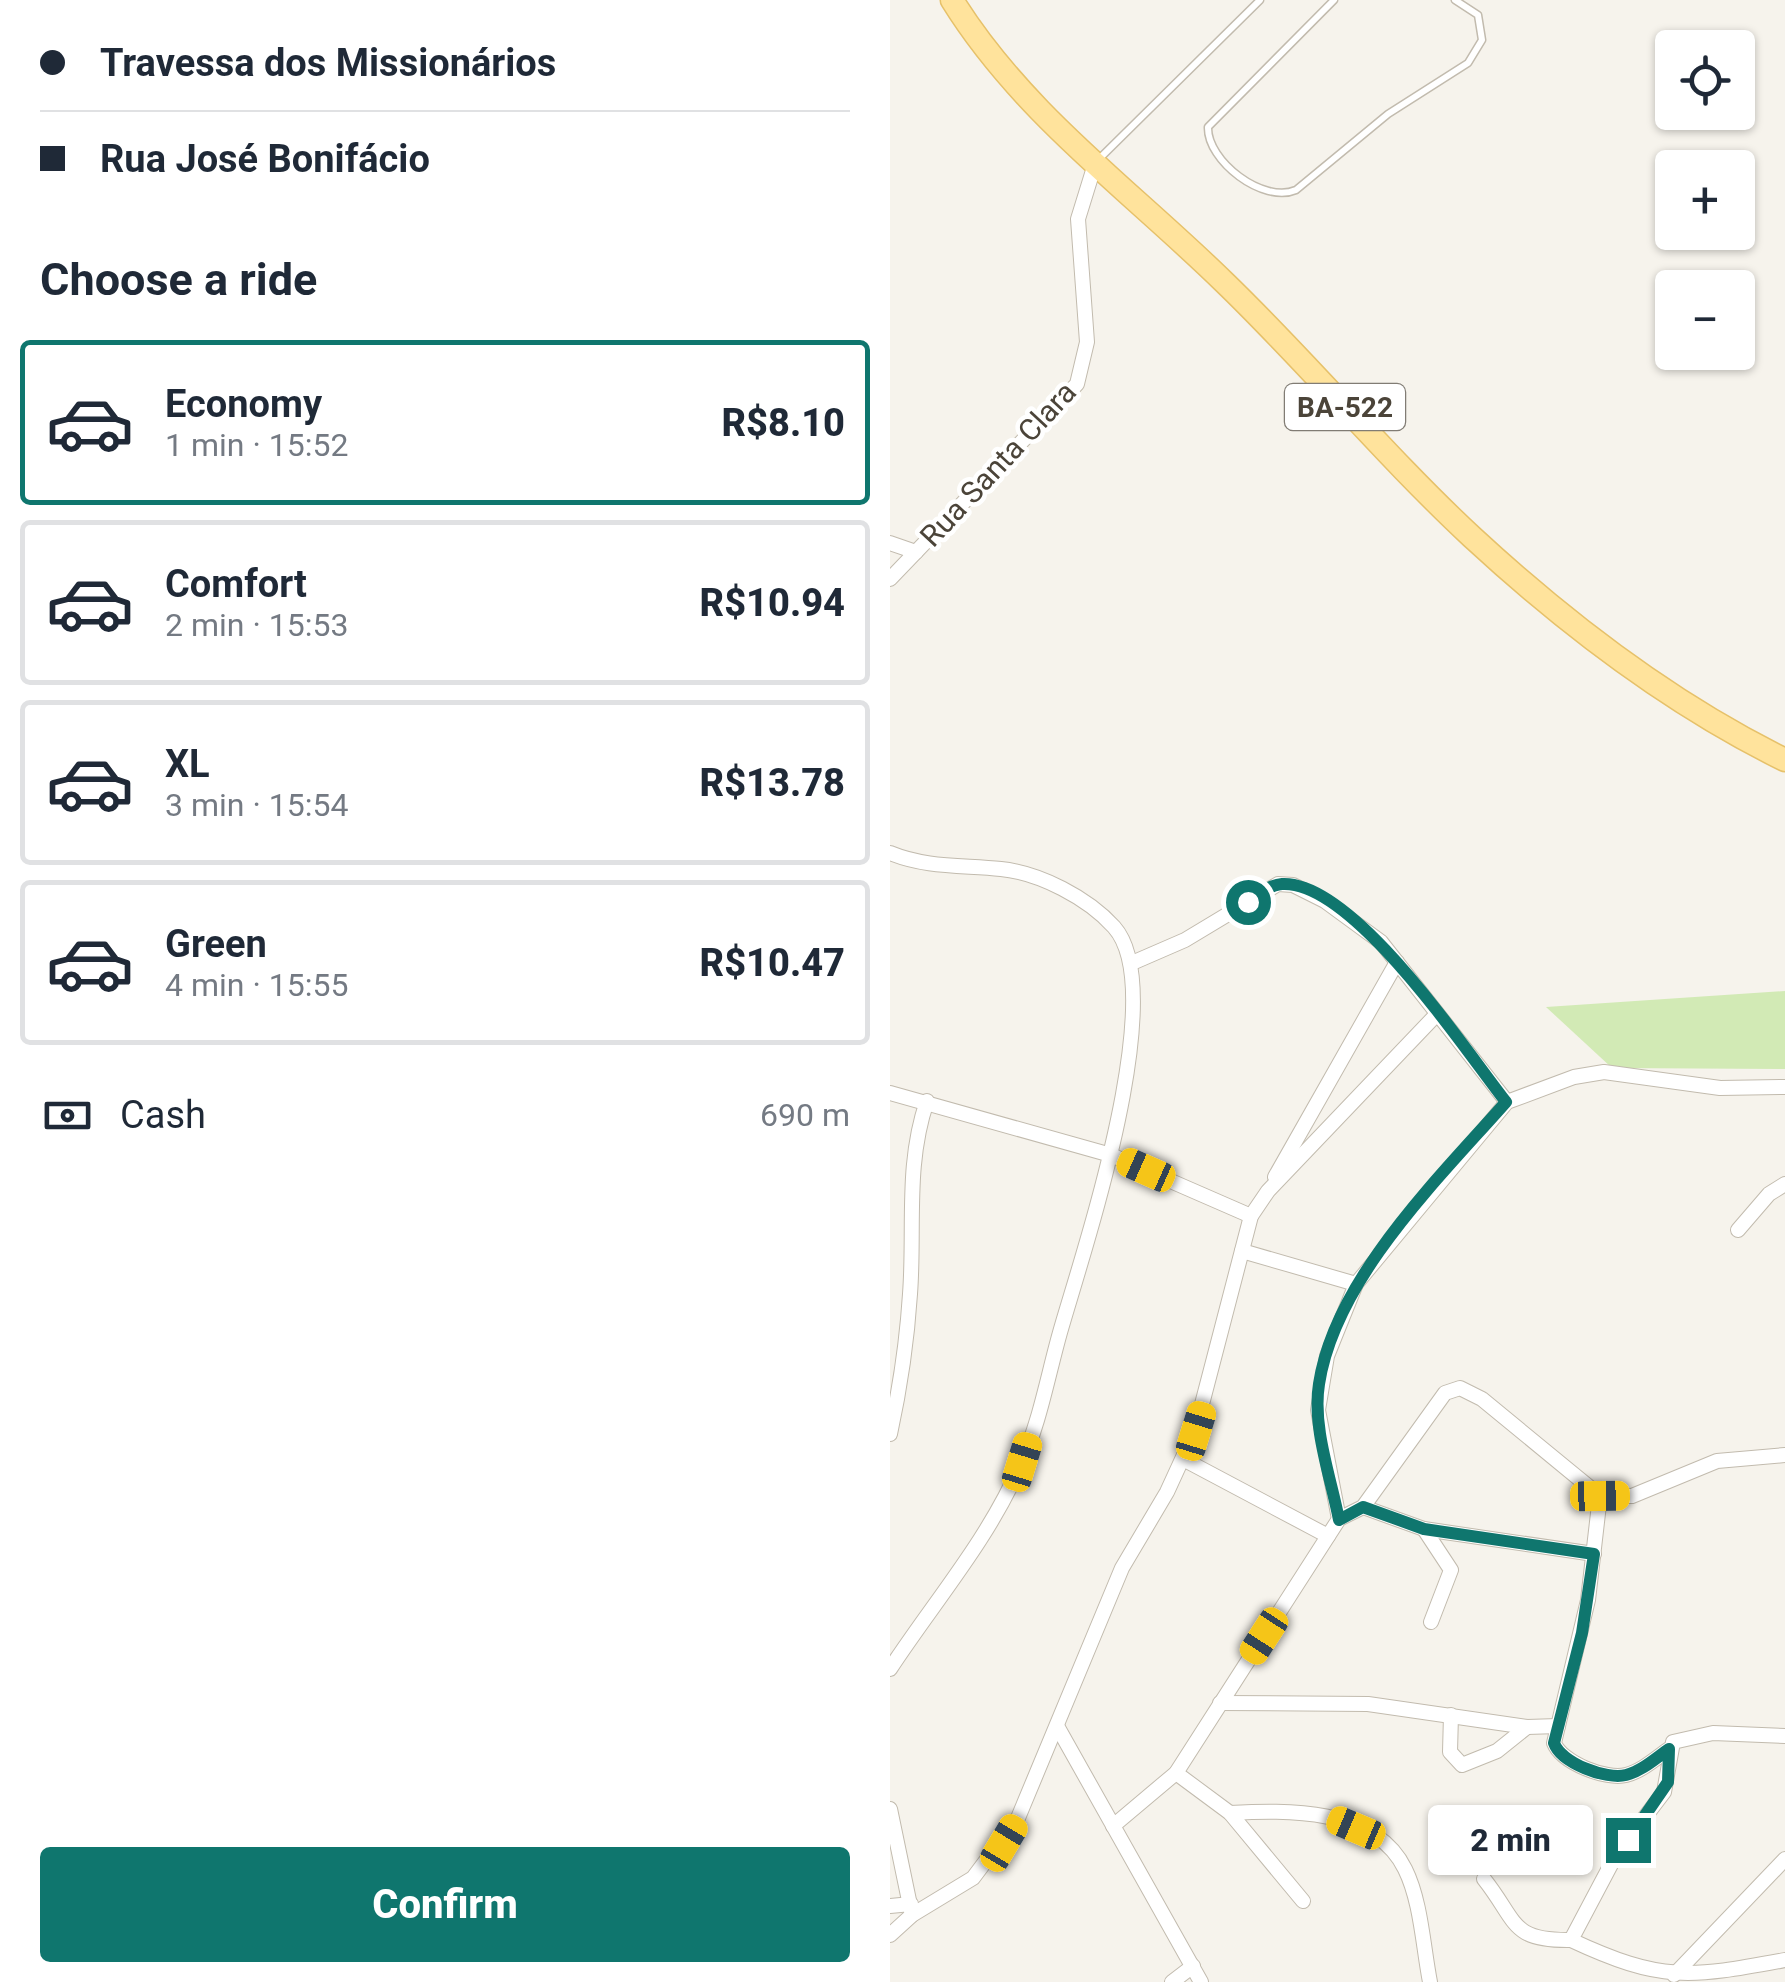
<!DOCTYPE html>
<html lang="en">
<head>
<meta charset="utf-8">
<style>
  body { margin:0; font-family:Roboto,sans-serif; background:#f2f2f3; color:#1f2937; height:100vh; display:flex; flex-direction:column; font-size:38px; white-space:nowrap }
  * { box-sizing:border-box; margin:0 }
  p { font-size:32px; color:#747a83 }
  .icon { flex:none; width:55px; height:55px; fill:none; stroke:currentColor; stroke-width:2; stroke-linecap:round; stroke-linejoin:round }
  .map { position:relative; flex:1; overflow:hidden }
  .panel { display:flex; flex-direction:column; background:#fff; width:890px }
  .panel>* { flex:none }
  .guide { display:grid; align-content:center; height:220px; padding:0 40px; background:#fff }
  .tools { position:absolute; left:765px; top:30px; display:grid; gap:20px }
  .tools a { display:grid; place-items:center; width:100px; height:100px; border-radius:10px; background:#fff; box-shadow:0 2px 8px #0004; font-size:50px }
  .end { position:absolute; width:45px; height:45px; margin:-22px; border:12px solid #0f766e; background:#fff; box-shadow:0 0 0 5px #fff }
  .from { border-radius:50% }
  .bubble { position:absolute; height:70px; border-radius:10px; background:#fff; box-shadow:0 2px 8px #0004; font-size:32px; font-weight:800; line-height:70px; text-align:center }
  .car { position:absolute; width:30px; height:60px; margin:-30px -15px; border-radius:12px; box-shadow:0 0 8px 2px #0007; background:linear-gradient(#f5c518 24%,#345 0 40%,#f5c518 0 76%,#345 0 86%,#f5c518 0) }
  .guide b { display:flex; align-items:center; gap:35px; height:95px; font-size:38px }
  .guide b+b { border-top:2px solid #e0e1e3 }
  .guide i { width:25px; height:25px; background:#1f2937 }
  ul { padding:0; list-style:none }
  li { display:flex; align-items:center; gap:30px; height:165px; margin:0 20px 15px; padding:0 20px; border:5px solid #e0e1e3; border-radius:10px }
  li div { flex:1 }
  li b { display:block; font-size:38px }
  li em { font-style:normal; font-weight:800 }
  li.on { border-color:#0f766e }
  li>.icon { width:90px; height:90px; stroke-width:1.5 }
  h2 { padding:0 40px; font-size:45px; line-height:120px }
  .pay { display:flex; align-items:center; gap:25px; height:110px; padding:0 40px; font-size:38px }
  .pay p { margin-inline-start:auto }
  .cta { display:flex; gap:20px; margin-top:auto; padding:20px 40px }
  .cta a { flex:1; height:115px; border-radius:10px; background:#0f766e; color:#fff; font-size:40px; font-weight:800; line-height:115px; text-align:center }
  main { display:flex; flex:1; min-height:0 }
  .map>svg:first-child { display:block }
  .green { fill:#d2eab5 }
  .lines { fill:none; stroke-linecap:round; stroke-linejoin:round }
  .service-casing { stroke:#c2bbae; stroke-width:9 }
  .minor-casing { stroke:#c2bbae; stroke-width:16 }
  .primary-casing { stroke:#e6c16a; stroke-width:25 }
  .service { stroke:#fff; stroke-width:6 }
  .minor { stroke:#fff; stroke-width:14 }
  .primary { stroke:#ffe39c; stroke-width:22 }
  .route { stroke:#0f766e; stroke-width:12 }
  .labels { text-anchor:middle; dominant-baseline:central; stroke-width:9; stroke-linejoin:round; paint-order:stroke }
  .shield { fill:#fff; stroke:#817c74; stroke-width:2.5 }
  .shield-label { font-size:28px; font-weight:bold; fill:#4b4439 }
  .street-label { font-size:30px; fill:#4b4439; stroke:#fff }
</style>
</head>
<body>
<main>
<section class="panel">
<div class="guide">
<b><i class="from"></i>Travessa dos Missionários</b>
<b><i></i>Rua José Bonifácio</b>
</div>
<h2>Choose a ride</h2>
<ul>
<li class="on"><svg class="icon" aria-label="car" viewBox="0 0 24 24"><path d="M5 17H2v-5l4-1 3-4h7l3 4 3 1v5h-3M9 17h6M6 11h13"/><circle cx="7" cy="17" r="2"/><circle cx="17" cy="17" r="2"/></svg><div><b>Economy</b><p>1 min · 15:52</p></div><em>R$8.10</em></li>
<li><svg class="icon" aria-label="car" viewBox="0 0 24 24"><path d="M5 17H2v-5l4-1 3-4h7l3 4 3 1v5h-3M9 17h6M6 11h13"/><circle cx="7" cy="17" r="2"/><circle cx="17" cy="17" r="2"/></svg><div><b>Comfort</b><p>2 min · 15:53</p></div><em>R$10.94</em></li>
<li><svg class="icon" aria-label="car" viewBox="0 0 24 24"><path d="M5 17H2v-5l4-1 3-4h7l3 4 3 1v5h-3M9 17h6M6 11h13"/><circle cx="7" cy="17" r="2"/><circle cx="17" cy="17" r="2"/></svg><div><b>XL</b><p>3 min · 15:54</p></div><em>R$13.78</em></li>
<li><svg class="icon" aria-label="car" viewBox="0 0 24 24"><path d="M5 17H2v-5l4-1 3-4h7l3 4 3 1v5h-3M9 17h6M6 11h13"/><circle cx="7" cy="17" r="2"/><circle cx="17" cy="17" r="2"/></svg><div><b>Green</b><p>4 min · 15:55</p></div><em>R$10.47</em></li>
</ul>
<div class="pay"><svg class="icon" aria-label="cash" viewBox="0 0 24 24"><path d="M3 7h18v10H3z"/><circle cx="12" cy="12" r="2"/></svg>Cash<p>690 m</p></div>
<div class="cta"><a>Confirm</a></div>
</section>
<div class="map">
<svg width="895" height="1982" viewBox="0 0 895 1982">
  <rect width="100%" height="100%" fill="#f6f3ec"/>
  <!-- green -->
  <path class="green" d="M895 991V1069L722 1068 656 1007Z"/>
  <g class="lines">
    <!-- service casing -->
    <g class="service-casing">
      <g id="service">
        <path d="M444 0 318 127C317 161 373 204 406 190L498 114 578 63 592 40 588 15 565 0"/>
        <path d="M209 159 370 0"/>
      </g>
    </g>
    <!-- minor casing -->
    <g class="minor-casing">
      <g id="minor">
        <path d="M0 543 26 552"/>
        <path d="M0 579 187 384 197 342 188 219 205 164"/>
        <path d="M0 853C36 868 73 865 111 869 150 873 198 898 224 927 281 991 194 1249 171 1329 158 1374 150 1423 130 1466 98 1540 44 1602 0 1669"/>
        <path d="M242 963 295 940 388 884 403 885 435 901 491 942 617 1102"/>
        <path d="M0 1093 221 1155 361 1216"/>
        <path d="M385 1177 507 962"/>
        <path d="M848 1230 879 1194 895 1184"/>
        <path d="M352 1251 466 1284"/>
        <path d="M0 1434C10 1388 17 1341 20 1294 25 1228 15 1165 37 1101"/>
        <path d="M293 1459 438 1536"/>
        <path d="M710 1496 698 1600 664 1743C672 1763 716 1780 736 1775 752 1771 766 1758 779 1749"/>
        <path d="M710 1496H742L827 1461 895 1455"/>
        <path d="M473 1507 534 1529 704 1554"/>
        <path d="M449 1519 428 1410 437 1356 466 1284 617 1102 684 1077 714 1072 830 1088 895 1087"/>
        <path d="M534 1529 561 1570 541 1622"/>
        <path d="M330 1703 478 1704 637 1727 668 1726"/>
        <path d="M561 1715 560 1752 572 1765 607 1751 637 1727"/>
        <path d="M167 1726 311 1982"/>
        <path d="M895 1736 823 1733 783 1742 774 1792 726 1855 681 1940C771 1982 799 1978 895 1960"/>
        <path d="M286 1773 340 1813 413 1901"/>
        <path d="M0 1809 22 1915"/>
        <path d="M340 1813C395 1810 485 1807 515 1869 531 1901 533 1946 540 1982"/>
        <path d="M223 1826 286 1773 449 1519 473 1507 555 1393 570 1388 592 1399 710 1496"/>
        <path d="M594 1879C628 1922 620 1941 681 1940"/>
        <path d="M0 1906 21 1904"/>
        <path d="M0 1935 22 1915 83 1878 128 1818 232 1568 277 1492 305 1431 361 1216 378 1191 547 1014"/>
        <path d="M784 1975 895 1859"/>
        <path d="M282 1982 303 1966"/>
      </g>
    </g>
    <!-- primary casing -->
    <g class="primary-casing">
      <path id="primary" d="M62 0C132 113 240 190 334 282 419 364 495 456 582 537 675 623 781 704 895 760"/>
    </g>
    <!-- service -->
    <use href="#service" class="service"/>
    <!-- minor -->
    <use href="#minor" class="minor"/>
    <!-- primary -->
    <use href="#primary" class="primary"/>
  </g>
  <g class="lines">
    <!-- route -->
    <path class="route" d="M358 902C368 895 379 885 392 884 463 880 575 1050 616 1102 548 1179 445 1279 429 1384 422 1427 441 1478 449 1520L473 1507 534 1529 704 1554 692 1633 664 1743C671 1763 716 1780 736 1775 752 1771 766 1758 779 1749L778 1782 738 1840"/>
  </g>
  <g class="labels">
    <!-- shield labels -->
    <rect class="shield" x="395" y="384" width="120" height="46" rx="8"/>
    <g class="shield-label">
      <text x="455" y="407">BA-522</text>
    </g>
    <!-- street labels -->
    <g class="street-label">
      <text transform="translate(108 464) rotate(-47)">Rua Santa Clara</text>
    </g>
  </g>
</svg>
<div class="tools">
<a><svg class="icon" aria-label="locate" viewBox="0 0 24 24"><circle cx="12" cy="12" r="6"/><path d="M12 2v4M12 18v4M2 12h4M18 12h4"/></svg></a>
<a>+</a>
<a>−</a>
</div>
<i class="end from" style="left:358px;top:902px"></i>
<i class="end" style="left:738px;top:1840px"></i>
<div class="bubble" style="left:538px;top:1805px;width:165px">2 min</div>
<i class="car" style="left:256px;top:1170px;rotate:294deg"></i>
<i class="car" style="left:306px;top:1431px;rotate:17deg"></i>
<i class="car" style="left:132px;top:1462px;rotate:17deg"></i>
<i class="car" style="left:710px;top:1496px;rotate:89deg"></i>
<i class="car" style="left:374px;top:1636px;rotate:213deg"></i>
<i class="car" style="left:466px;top:1828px;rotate:293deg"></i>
<i class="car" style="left:114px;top:1843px;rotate:31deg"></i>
</div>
</main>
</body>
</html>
